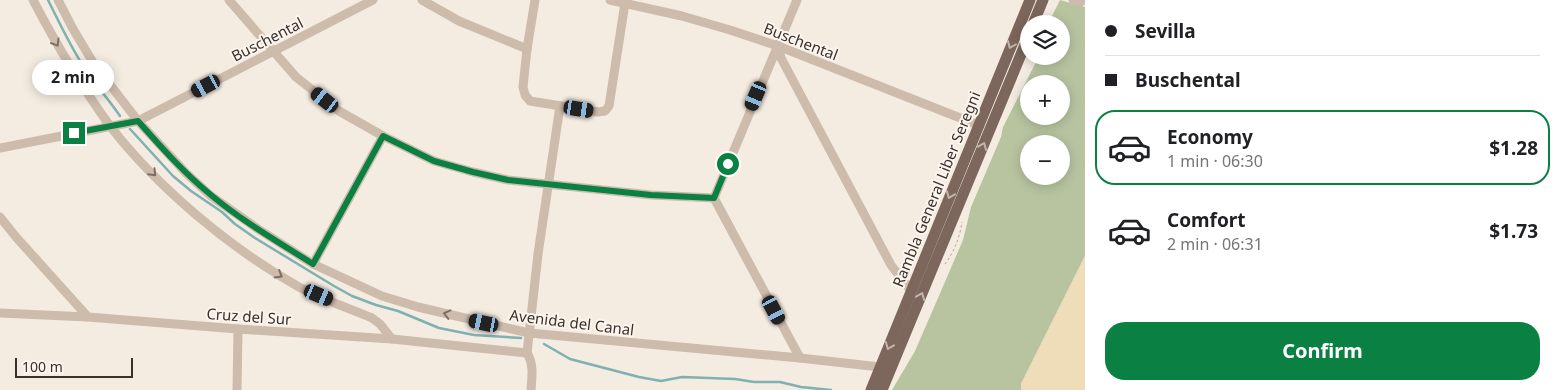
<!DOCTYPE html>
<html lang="en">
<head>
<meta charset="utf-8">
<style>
  body { margin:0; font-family:"Noto Sans",sans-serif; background:#f2f2f2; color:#202124; height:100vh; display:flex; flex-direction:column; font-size:19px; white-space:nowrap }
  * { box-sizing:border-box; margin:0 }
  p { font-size:16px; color:#757577 }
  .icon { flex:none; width:28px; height:28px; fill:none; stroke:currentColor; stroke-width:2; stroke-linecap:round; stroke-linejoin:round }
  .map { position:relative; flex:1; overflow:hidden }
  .sheet { display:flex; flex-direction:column; background:#fff; width:475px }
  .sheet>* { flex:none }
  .banner { display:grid; align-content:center; height:110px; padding:0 20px; background:#fff }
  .controls { position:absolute; left:1020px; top:15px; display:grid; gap:10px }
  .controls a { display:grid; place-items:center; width:50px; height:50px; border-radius:50%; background:#fff; box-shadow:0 2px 12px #0003; font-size:25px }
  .scale { position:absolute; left:15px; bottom:12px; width:118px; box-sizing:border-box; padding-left:5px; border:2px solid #3b302b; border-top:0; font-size:14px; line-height:18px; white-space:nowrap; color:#3b302b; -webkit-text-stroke:4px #fbf5ee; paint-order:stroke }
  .end { position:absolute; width:22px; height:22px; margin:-11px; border:6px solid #0b8043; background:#fff; box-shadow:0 0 0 2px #fff }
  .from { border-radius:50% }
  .bubble { position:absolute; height:35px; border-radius:18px; background:#fff; box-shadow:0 2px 12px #0003; font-size:16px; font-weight:700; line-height:35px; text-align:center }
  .car { position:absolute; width:15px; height:30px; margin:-15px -8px; border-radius:6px; box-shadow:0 0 4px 1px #0007; background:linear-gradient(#222 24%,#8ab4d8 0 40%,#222 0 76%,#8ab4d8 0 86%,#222 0) }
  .banner b { display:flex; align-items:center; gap:18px; height:48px; font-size:19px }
  .banner b+b { border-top:1px solid #e0e0e0 }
  .banner i { width:12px; height:12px; background:#202124 }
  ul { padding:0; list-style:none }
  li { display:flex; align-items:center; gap:15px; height:75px; margin:0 10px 8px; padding:0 10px; border:2px solid transparent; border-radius:20px }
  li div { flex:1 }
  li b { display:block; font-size:19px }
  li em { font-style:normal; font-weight:700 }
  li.selected { border-color:#0b8043 }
  li>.icon { width:45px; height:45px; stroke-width:1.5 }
  .action { display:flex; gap:10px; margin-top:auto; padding:10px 20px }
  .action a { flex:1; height:58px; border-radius:20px; background:#0b8043; color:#fff; font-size:20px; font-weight:700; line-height:58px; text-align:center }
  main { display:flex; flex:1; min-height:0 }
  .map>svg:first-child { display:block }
  .green { fill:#b8c4a0; fill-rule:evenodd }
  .sand { fill:#efdcb8 }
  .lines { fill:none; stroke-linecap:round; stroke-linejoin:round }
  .stream { stroke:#7fb0b2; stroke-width:2.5 }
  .path { stroke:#b9a596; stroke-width:1; stroke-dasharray:2.5 2.5; stroke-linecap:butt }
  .minor { stroke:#cdbbac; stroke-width:9 }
  .major { stroke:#7d675c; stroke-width:11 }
  .oneway { stroke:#7d6f65 }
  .oneway2 { stroke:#c2b5ac }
  .route { stroke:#0b8043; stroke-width:6 }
  .labels { text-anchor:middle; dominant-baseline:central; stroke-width:4; stroke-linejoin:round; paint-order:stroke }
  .street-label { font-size:15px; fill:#3b302b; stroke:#fbf5ee }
</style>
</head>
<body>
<main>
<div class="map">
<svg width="1085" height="390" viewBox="0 0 1085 390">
  <rect width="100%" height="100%" fill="#f4ebe1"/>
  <!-- green -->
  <path class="green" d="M1060 0 1085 7V256L1021 384V390H892L915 351 938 298 963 240 971 207 1001 137 1003 127 1036 62 1037 56H1061V24H1048ZM1029 84H1061V116H1029ZM1029 144H1061V176H1029Z"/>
  <!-- sand -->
  <path class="sand" d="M1085 256V390H1021V384Z"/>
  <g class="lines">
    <!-- stream -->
    <g class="stream">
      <path d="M48 0C60 24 72 50 87 72 98 88 110 101 120 116"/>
      <path d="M130 129 173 176 191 191 222 212 235 224 255 238 334 286 352 296 376 305 398 311 439 328 474 335 521 338"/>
      <path d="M544 344 570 359 639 377 661 381 682 377 735 379 754 382H780L801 387 831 390"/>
    </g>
    <!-- path -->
    <path class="path" d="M945 264C954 252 960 237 962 222"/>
    <!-- minor -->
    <g class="minor">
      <path d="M33 0C56 44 81 86 110 126 158 188 231 249 299 287 322 299 348 308 372 318L380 324 392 339"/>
      <path d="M58 0 73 29 94 64 138 121 186 173 211 196 258 229 313 264 382 296 418 307 529 333 800 358 880 367"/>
      <path d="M229 0 296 77 339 111 383 136 434 161 473 172 508 180 651 195 714 198"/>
      <path d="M422 0 459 21 527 49"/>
      <path d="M535 0 527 49 523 87 525 95 530 101 598 112 605 111 609 106 625 3"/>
      <path d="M610 0 682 16 730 30 778 46 978 125"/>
      <path d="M1073 0 1081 2V0"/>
      <path d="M778 46 781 58 891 265 911 291"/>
      <path d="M0 148 138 121 373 0"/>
      <path d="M714 198 797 0"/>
      <path d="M714 198 800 358"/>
      <path d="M0 217 16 237 88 317"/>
      <path d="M313 264 383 136"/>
      <path d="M0 313 88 317 238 329 392 339 527 353"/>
      <path d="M527 353 538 254 560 106"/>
      <path d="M527 353C534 364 532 377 531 390"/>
      <path d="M237 390 238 329"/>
    </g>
    <!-- major -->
    <g class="major">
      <path d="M1033 24 1043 0"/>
      <path d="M871 390 1030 0"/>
      <path d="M882 390 1029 35"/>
    </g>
  </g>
  <!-- one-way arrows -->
  <defs><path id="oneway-chevron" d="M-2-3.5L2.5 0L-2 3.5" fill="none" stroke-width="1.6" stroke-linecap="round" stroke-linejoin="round" transform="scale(1.25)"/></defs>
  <g class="oneway">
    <use href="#oneway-chevron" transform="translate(56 43) rotate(59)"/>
    <use href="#oneway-chevron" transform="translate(153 173) rotate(47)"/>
    <use href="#oneway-chevron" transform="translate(279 275) rotate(31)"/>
    <use href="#oneway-chevron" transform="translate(447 314) rotate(-166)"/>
  </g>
  <g class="oneway2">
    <use href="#oneway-chevron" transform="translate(1011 45) rotate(113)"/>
    <use href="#oneway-chevron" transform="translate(983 146) rotate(-67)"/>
    <use href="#oneway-chevron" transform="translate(950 195) rotate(112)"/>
    <use href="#oneway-chevron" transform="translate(921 296) rotate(-68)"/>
    <use href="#oneway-chevron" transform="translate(889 346) rotate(112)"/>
  </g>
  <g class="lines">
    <!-- route -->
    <path class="route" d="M74 133 138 121C161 147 184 173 211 195 242 221 278 242 313 264L383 136 434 161 473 172 508 180 651 195 714 198 728 164"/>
  </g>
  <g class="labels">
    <!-- street labels -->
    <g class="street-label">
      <text transform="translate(267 39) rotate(-27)">Buschental</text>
      <text transform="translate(801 41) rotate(21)">Buschental</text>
      <text transform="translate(936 189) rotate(-68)">Rambla General Liber Seregni</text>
      <text transform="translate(249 316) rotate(4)">Cruz del Sur</text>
      <text transform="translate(572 322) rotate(7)">Avenida del Canal</text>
    </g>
  </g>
</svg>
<div class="controls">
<a><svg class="icon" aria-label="layers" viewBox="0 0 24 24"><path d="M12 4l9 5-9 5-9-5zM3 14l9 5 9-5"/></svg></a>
<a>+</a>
<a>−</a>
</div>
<div class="scale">100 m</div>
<i class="end from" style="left:728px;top:164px"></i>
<i class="end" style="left:74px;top:133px"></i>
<div class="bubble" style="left:32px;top:60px;width:82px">2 min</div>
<i class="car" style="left:206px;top:86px;rotate:242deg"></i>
<i class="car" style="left:756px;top:96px;rotate:203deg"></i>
<i class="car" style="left:325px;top:100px;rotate:308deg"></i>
<i class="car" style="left:579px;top:109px;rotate:99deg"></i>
<i class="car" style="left:319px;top:295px;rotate:113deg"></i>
<i class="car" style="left:774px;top:310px;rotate:152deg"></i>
<i class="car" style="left:484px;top:323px;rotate:282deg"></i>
</div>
<section class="sheet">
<div class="banner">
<b><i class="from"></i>Sevilla</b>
<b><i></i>Buschental</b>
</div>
<ul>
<li class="selected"><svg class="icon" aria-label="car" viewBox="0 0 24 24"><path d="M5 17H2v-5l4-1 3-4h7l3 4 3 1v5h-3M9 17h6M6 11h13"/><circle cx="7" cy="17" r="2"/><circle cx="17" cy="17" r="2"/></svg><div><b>Economy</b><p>1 min · 06:30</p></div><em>$1.28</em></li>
<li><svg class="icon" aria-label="car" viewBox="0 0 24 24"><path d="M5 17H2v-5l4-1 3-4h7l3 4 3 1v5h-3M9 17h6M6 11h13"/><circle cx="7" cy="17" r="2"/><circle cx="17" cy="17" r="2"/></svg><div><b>Comfort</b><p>2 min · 06:31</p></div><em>$1.73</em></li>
</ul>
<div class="action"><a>Confirm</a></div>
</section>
</main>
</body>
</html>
